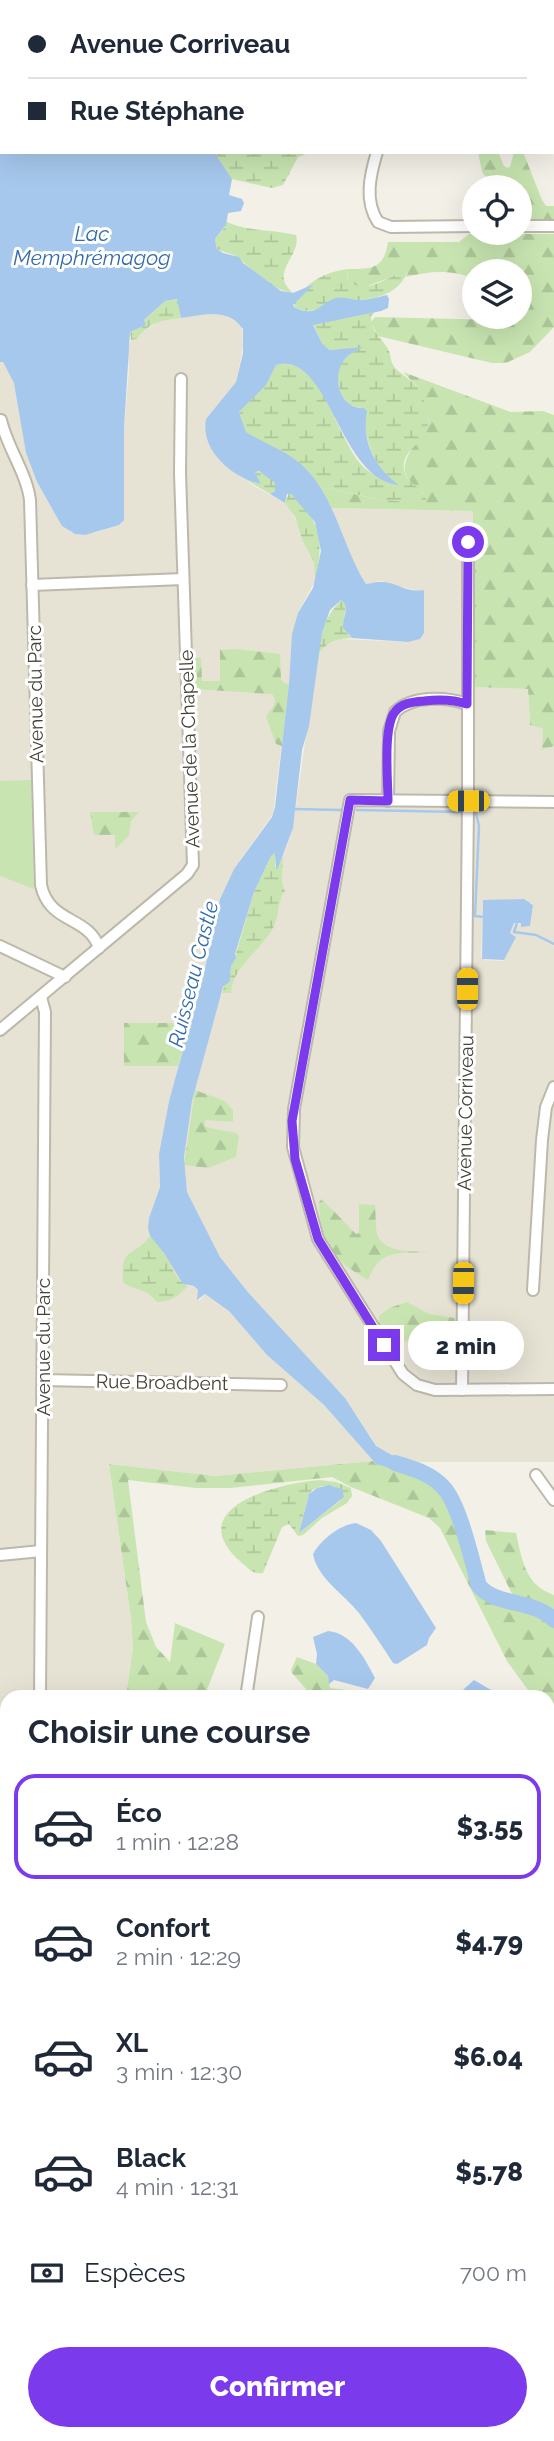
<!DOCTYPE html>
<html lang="fr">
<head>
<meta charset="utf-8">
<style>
  body { margin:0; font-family:Raleway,sans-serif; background:#f2f2f3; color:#1f2937; height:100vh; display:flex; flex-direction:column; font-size:26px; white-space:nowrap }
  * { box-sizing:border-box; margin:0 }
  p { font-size:23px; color:#747a83 }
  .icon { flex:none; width:38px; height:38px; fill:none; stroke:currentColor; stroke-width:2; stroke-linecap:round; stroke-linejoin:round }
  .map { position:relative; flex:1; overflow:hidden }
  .sheet { position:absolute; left:0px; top:1690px; width:555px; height:751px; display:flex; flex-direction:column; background:#fff; border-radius:21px 21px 0 0; box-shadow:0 7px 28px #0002 }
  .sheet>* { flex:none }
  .top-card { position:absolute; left:0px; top:0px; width:555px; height:154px; box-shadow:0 7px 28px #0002; display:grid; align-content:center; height:154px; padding:0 28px; background:#fff }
  .controls { position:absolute; left:462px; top:175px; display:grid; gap:14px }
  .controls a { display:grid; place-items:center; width:70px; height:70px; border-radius:50%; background:#fff; box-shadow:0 7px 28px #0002; font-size:35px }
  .end { position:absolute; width:32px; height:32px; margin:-16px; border:9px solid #7c3aed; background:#fff; box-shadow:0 0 0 4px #fff }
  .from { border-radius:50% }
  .bubble { position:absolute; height:49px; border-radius:24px; background:#fff; box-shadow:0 7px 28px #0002; font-size:23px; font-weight:800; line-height:49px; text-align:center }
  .car { position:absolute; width:21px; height:42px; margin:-21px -10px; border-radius:9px; box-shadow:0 0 5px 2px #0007; background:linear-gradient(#f5c518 24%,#345 0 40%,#f5c518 0 76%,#345 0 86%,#f5c518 0) }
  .top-card b { display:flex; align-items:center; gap:24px; height:66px; font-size:26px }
  .top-card b+b { border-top:2px solid #e0e1e3 }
  .top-card i { width:18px; height:18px; background:#1f2937 }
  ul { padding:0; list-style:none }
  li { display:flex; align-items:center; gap:21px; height:105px; margin:0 14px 10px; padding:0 14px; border:4px solid transparent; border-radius:21px }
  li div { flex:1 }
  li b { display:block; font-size:26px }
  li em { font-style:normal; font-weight:800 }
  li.on { border-color:#7c3aed }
  li>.icon { width:63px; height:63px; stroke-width:1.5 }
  h2 { padding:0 28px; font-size:32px; line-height:84px }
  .pay { display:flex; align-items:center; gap:18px; height:77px; padding:0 28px; font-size:26px }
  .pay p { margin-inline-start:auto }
  .primary-button { display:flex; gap:14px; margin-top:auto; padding:14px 28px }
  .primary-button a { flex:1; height:80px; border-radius:42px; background:#7c3aed; color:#fff; font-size:28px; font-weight:800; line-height:80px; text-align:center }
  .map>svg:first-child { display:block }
  .residential { fill:#e6e3d5; fill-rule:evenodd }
  .grass { fill:url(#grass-dots) }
  .forest { fill:url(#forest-firs) }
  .wetland { fill:url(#wetland-marsh); fill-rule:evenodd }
  .park { fill:#c8e5b1 }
  .water { fill:#a6c8ed }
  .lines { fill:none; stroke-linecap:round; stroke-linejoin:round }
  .stream { stroke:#a6c8ed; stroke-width:2.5 }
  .river { stroke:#a6c8ed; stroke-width:16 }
  .street-casing { stroke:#bdb9aa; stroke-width:14 }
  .secondary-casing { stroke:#d0c798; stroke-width:18 }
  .street { stroke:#fff; stroke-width:10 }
  .secondary { stroke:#fcf5c7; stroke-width:14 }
  .route { stroke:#7c3aed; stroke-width:9 }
  .labels { text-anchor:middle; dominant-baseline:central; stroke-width:6; stroke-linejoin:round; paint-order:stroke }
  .street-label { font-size:19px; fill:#454136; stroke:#fff }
  .water-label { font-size:21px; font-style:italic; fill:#346cac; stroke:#fff }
</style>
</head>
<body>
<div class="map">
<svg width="554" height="2441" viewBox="0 0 554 2441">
  <defs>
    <pattern id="grass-dots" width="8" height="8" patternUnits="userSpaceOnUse" patternTransform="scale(1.75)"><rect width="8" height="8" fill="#c8e5b1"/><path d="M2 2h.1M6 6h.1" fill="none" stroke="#adc699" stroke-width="1.8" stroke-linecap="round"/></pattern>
    <pattern id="forest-firs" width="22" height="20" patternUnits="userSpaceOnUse" patternTransform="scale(1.75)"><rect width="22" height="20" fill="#c8e5b1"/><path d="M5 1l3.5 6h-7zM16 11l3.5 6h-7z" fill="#adc699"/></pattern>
    <pattern id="wetland-marsh" width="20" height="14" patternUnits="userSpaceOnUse" patternTransform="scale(1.75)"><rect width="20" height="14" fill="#c8e5b1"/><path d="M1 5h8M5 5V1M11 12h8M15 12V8" fill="none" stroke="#adc699"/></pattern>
  </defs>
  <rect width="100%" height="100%" fill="#f2f0e7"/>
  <!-- residential -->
  <g class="residential">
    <path d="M216 313 226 314 242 327 243 347 236 382 206 419V433L217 457 226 466 254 486 285 503 290 508 314 563 315 581 298 613 273 814 234 869 220 899 203 978 169 1101 159 1154 160 1187 149 1218 188 1286H194L198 1290 199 1301 205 1294 229 1311 267 1355 324 1405 373 1461 215 1476 109 1464 131 1619 133 1648 126 1697 7 1698V1993H0V362H3L15 383 26 453 37 482 53 510 70 532 80 535 98 532 122 523 124 428 129 370 128 350 131 340 137 339 142 332 162 320Z"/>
    <path d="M331 508 473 511 472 687 528 689 530 725 543 729V750L554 746V1462H411L397 1458 377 1447 345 1398 247 1291 220 1257 187 1192 184 1157 192 1101 217 1007 222 993H230L234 976 284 893 282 883 283 855 290 838 296 806 317 658 325 645 340 639 408 642 418 591 380 581 366 584 352 559ZM483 902 532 903 533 905 530 925 525 926 521 922 518 925 514 923 510 933 515 936 503 961 485 960 481 957Z"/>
    <path d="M0 2014H7V2261L4 2258 0 2237Z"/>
    <path d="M81 2434H213V2441H87Z"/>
    <path d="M233 2434H405L396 2441H233Z"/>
  </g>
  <!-- grass -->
  <path class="grass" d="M7 2337V2434H30L24 2441H0V2365Z"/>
  <!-- forest -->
  <g class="forest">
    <path d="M478 152H498L504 166 507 168 510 167 514 152H523L542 200 546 206H554V221H520V187H496L495 177 485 176 482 172Z"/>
    <path d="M469 234H554V327L530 352 506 363H492L378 336 371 322 375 317 500 320 501 317H520V271H474V279C453 269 428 271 406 277L408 271 365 287H359L348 282 347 269C372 269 384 269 388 242H459Z"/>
    <path d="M403 372 511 412 543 411 554 415V746L542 750 543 729 530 725 528 689 472 687 473 511 331 508 322 492 326 488 382 500 424 494C418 488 407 481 405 472 401 460 423 432 429 420L416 385Z"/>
    <path d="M236 649 280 654 281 679 284 683 289 684 282 746 276 744 266 717C271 708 279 704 272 694L192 689V658H201L202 681H220V650Z"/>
    <path d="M90 812H139L131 821 129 836 115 849V835H94Z"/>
    <path d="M124 1023H191L178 1066H124Z"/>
    <path d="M195 1090 225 1101 233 1110V1122L205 1120V1127L236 1133 239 1136 236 1157 208 1168 184 1165Z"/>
    <path d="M322 1199 356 1234 359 1233V1204L375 1205C376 1214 375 1224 377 1233 382 1254 414 1251 430 1252 399 1254 381 1247 368 1280 333 1260 320 1244 319 1202Z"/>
    <path d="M407 1302 429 1314 455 1318 456 1347 435 1331 420 1341 394 1342 379 1324V1316L389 1308Z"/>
    <path d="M373 1461 376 1464 407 1474 413 1469C423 1472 435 1479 442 1486 459 1502 472 1562 479 1586L486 1594 516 1602 486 1541 485 1530 516 1533C522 1560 525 1585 554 1595V1737L548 1723V1698L533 1697 507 1661 440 1528 429 1518 351 1487 332 1477 231 1488H196L128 1480 146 1622 156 1647 170 1662 175 1623 225 1644 204 1697H126L133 1648 131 1619 109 1464 215 1476Z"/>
    <path d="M297 1657 316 1664 328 1676 330 1688 380 1694 387 1697H313L292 1673 291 1670Z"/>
    <path d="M554 2095V2227L548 2231V2113Z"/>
    <path d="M548 2280 554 2281V2321H548Z"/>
    <path d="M0 2296C15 2312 6 2346 0 2365Z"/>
    <path d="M554 2402V2441H525L520 2434H548V2408Z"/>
    <path d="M30 2434H81L87 2441H24Z"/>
    <path d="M405 2434H441L440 2441H396Z"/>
  </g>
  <!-- wetland -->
  <g class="wetland">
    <path d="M214 152H311L298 157 283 185 272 188 232 179Z"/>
    <path d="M225 221C247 232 272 229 296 235 302 256 268 272 293 293 275 292 252 269 237 257 232 253 224 253 217 249L215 239 225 227Z"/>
    <path d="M347 269 348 282C370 296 388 274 408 271 395 303 359 300 329 301 320 311 307 313 295 308L294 303 312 285 306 287C319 276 330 272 347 269Z"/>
    <path d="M178 299 181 318C162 320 148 323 137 339L131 340 130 332 146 325 143 321 165 301Z"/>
    <path d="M375 312 371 316C371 332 381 337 388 349 391 354 390 360 393 365 397 373 411 378 417 387 450 445 399 441 404 470 406 483 423 487 426 500L421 503 382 500 326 488 322 492 306 469 246 432 239 412 265 385 276 365C323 352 337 447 367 470 375 476 388 480 397 484 372 466 364 438 364 408 341 409 331 380 343 361 347 355 356 351 360 348L330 350 323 345 313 324Z"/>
    <path d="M254 471C262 471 269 477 275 483V491L270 494 243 478 261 484Z"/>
    <path d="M289 493C322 518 324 543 315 581L314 563 302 539 295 517 285 503Z"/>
    <path d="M342 599 346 606C344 620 340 628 352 638 336 639 324 642 317 658 320 635 325 615 342 599Z"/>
    <path d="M276 853 275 867 278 868 283 855 282 883 285 891C276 903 280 916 273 928 260 952 233 965 231 993H222L225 983 230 981 231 966 234 960 254 892 271 856Z"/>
    <path d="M150 1236C155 1241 161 1247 165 1254 172 1265 175 1280 188 1286 177 1297 172 1301 157 1302 144 1286 133 1291 123 1282 120 1245 134 1258 150 1236Z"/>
    <path d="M319 1480 336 1482 351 1488 352 1496 347 1503 322 1518 303 1535 298 1536 289 1524 282 1527 263 1573C253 1575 248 1568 241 1562 179 1508 279 1483 319 1480ZM322 1486H335L341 1500 299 1533 308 1497 312 1490Z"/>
  </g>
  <!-- park -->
  <path class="park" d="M31 780 34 889 0 876V781Z"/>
  <!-- water -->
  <g class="water">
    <path d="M0 0H311L2 2V152H214L232 179 229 195 242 199 244 203 241 211 228 213 226 225 215 239 217 249 223 253 239 257 243 263 281 291 293 293 314 284 293 305 295 308C319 318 320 302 336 298 344 296 351 300 359 300 368 300 378 297 387 295L389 299 388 308 381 311 313 325 323 345 330 350 363 347C357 351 348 354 344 360 331 378 340 409 364 408L367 411C361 441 375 468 399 485 338 480 330 350 276 365L266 385 239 412 246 432C266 445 289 451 306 469 336 500 343 548 366 584 396 576 401 594 424 590V633L420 639 408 642 352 638 343 628C342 617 351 607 341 600L330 610 322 633 309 726 302 750 293 828 278 868 276 869 275 853 271 856 254 892 235 954 236 958 231 966 230 981 223 987 192 1101 184 1157 187 1192 220 1257 247 1291 345 1398 376 1446 397 1458 411 1462 413 1469 407 1474 376 1464 324 1405 267 1355 229 1311 205 1294 197 1300 198 1290 194 1286 183 1284 164 1253 150 1236 148 1228 149 1218 160 1187 159 1154 169 1101 203 978 220 899 234 869 272 817 275 807 289 684 292 634 298 613 313 588 321 551 315 522 291 494H287L285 503 270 494 275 491V483L259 471 255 472 261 484C233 478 200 451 206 419L236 382 243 353V329C227 307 204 315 181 318L177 299 165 301 144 320 146 325 130 332 124 428V520L119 525 85 535 75 534 62 526 37 482 26 453 14 383 3 362H0Z"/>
    <path d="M524 899 533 905 530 926 521 927V923H514L510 933 516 937 504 960 482 959 483 900Z"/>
    <path d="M329 1485 342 1489 344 1497 299 1533 309 1494 317 1488Z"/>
    <path d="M356 1523 371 1530 381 1541 436 1628 429 1638 427 1645 397 1664 393 1663C382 1646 371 1629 359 1613 345 1595 317 1578 313 1554 321 1540 339 1525 356 1523Z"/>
    <path d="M328 1631C352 1633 365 1659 375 1678L368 1689 334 1680 329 1684 328 1676 316 1664 317 1654 313 1637Z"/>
    <path d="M474 1680 503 1697H458L464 1689Z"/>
  </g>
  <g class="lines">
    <!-- stream -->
    <g class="stream">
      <path d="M293 809 342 810"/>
      <path d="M357 810 461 812"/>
      <path d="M476 813 479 826 475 916 484 917"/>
      <path d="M517 923 514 932 536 935 554 944"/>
      <path d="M428 2441 431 2434"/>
    </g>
    <!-- river -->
    <g class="river">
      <path d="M395 1463C412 1468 432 1474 444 1488 460 1506 472 1561 479 1586 497 1607 534 1599 554 1620"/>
      <path d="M548 2113 554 2095"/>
      <path d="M548 2170V2200"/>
      <path d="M548 2298 554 2300"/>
    </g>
    <!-- street casing -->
    <g class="street-casing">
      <g id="street">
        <path d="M527 0V2"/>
        <path d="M553 104 554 107"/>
        <path d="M553 117H554"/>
        <path d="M377 152C370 175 364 201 378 222L391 227 474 226"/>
        <path d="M520 226H554"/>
        <path d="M1 420C7 447 27 474 30 500L41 885C49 924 89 916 99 948"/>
        <path d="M32 585 183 579"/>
        <path d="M388 801 389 731 395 712C412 695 446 697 467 704"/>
        <path d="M554 802 350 800 294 1109 293 1147 318 1239 403 1374 417 1385 435 1390 554 1389"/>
        <path d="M0 946 65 977"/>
        <path d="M0 1030 187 874 193 865 180 473 181 379"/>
        <path d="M533 1290 542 1140 546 1107 554 1087"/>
        <path d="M43 1380 281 1385"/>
        <path d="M462 1390 468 801V542"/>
        <path d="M536 1475 554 1500"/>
        <path d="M0 1555 41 1551"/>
        <path d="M40 1698 45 1012 41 997"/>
        <path d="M246 1698 258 1617"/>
        <path d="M548 1870 554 1877"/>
        <path d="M151 2441 152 2434"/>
        <path d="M282 2441V2434"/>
      </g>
    </g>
    <!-- secondary casing -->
    <g class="secondary-casing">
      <g id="secondary">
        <path d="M548 1988 554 1986"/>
        <path d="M0 2077 7 2076"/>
      </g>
    </g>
    <!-- street -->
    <use href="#street" class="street"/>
    <!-- secondary -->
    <use href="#secondary" class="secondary"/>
  </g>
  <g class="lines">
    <!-- route -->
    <path class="route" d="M384 1345 318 1239 295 1159 292 1121 350 800 388 801C388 781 383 730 394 713 401 703 412 702 424 701 439 699 452 699 467 704L468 542"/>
  </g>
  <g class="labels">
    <!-- street labels -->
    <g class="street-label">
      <text transform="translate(35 694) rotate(-91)">Avenue du Parc</text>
      <text transform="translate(189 749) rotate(-92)">Avenue de la Chapelle</text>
      <text transform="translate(465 1113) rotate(-89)">Avenue Corriveau</text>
      <text transform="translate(43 1347) rotate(-90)">Avenue du Parc</text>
      <text transform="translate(162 1382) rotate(1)">Rue Broadbent</text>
    </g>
    <!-- water labels -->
    <g class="water-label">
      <text x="92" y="233">Lac<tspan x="92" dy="24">Memphrémagog</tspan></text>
      <text transform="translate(193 974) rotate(-76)">Ruisseau Castle</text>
    </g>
  </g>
</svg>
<div class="controls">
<a><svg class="icon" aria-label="locate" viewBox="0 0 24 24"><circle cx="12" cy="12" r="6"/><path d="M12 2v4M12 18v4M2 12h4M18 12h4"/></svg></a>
<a><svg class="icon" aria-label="layers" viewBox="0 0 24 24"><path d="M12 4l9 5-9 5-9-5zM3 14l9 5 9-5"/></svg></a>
</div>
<i class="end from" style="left:468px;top:542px"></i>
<i class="end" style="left:384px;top:1345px"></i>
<div class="bubble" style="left:408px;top:1321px;width:116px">2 min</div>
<i class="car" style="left:468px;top:801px;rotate:270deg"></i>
<i class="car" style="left:467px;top:989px;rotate:0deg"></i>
<i class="car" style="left:463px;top:1283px;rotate:181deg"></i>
<div class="top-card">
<b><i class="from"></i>Avenue Corriveau</b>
<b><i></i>Rue Stéphane</b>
</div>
<section class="sheet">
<h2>Choisir une course</h2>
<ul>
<li class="on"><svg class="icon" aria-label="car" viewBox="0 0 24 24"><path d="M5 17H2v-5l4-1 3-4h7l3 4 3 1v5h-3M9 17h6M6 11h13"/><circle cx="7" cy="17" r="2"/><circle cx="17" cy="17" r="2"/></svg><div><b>Éco</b><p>1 min · 12:28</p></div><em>$3.55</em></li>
<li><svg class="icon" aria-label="car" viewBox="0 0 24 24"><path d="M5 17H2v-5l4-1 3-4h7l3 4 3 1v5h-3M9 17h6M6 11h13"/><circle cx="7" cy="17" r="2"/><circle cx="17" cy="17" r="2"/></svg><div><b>Confort</b><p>2 min · 12:29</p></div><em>$4.79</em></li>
<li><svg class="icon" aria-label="car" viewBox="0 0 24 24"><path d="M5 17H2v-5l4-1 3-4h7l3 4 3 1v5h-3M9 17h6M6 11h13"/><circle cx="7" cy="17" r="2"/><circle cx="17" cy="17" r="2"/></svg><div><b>XL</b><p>3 min · 12:30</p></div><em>$6.04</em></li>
<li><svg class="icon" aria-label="car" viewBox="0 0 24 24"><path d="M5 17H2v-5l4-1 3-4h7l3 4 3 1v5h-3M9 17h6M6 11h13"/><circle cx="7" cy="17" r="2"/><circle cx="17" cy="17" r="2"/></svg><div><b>Black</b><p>4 min · 12:31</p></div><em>$5.78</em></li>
</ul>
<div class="pay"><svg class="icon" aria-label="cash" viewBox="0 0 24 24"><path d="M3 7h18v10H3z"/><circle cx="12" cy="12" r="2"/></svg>Espèces<p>700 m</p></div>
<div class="primary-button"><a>Confirmer</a></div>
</section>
</div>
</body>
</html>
